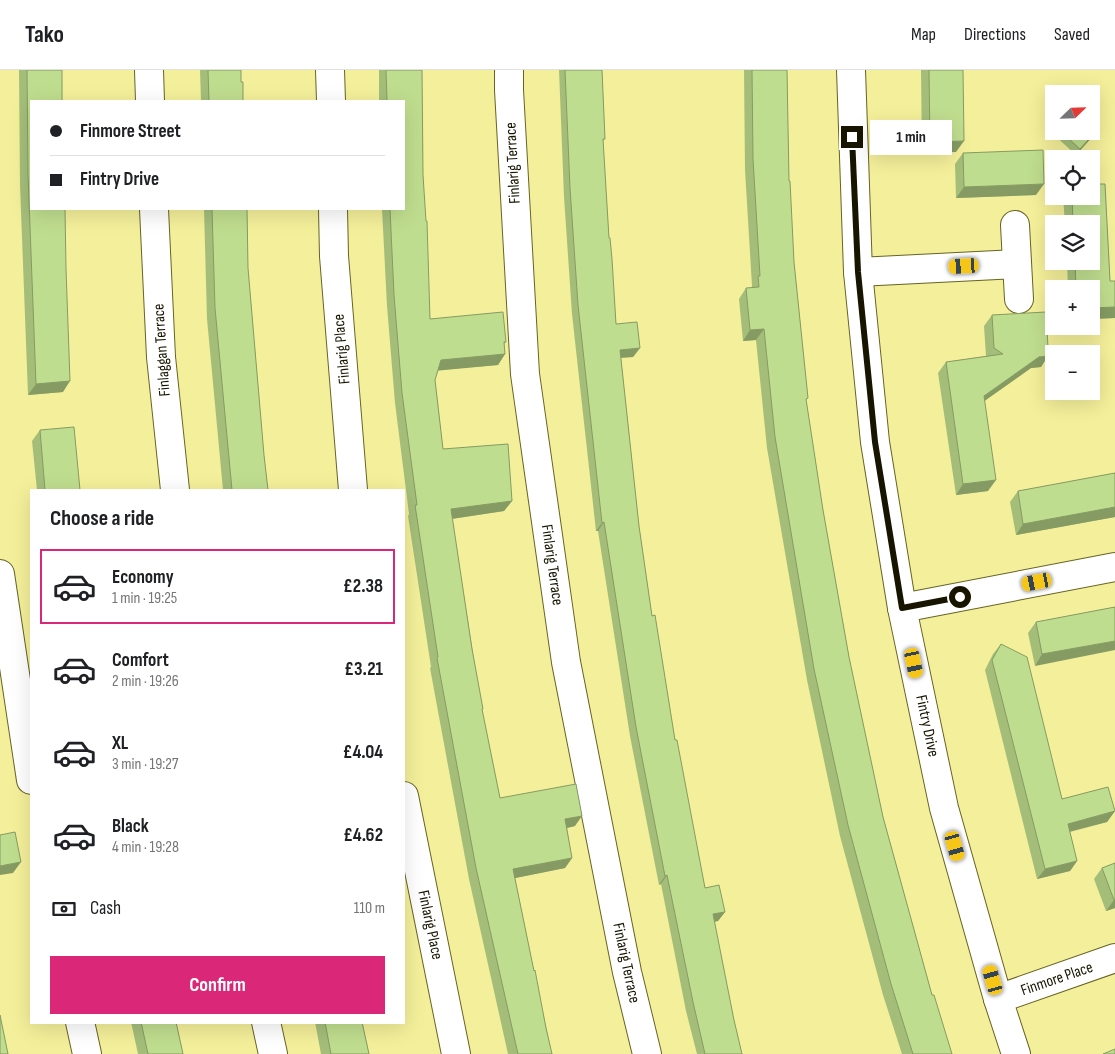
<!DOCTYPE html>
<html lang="en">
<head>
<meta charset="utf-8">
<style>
  body { margin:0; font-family:"Sofia Sans Condensed",sans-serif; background:#f6f6f6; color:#202124; height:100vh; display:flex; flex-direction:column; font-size:19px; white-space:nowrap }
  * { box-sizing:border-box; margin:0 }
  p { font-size:16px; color:#757577 }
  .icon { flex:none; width:28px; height:28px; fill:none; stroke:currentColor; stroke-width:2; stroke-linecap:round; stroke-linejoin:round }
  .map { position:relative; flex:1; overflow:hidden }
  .details { position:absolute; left:30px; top:419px; width:375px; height:535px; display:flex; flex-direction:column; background:#fff; border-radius:0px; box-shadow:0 5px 20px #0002 }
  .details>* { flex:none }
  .hud { position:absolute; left:30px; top:30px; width:375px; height:110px; border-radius:0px; box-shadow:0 5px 20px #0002; display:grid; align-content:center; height:110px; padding:0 20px; background:#fff }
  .needle { width:32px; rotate:67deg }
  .controls { position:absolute; left:1045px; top:15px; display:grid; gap:10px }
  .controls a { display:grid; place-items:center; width:55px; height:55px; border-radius:0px; background:#fff; box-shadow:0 5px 20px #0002; font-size:25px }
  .end { position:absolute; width:22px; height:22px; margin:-11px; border:6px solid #171500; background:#fff; box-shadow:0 0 0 2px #fff }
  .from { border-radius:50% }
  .bubble { position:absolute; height:35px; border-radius:0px; background:#fff; box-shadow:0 5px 20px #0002; font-size:16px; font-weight:700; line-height:35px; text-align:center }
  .car { position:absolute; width:15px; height:30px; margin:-15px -8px; border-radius:6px; box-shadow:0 0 4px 1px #0007; background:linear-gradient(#f5c518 24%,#345 0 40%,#f5c518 0 76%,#345 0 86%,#f5c518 0) }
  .hud b { display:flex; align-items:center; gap:18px; height:48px; font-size:19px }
  .hud b+b { border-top:1px solid #e0e0e0 }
  .hud i { width:12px; height:12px; background:#202124 }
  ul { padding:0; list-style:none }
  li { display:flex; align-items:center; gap:15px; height:75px; margin:0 10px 8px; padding:0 10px; border:2px solid transparent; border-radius:0px }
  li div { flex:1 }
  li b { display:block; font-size:19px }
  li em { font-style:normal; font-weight:700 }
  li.active { border-color:#db2777 }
  li>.icon { width:45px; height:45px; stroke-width:1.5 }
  h2 { padding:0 20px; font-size:22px; line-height:60px }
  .pay { display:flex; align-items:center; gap:12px; height:55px; padding:0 20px; font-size:19px }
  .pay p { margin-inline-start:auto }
  .cta { display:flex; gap:10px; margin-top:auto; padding:10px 20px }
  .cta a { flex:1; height:58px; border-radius:0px; background:#db2777; color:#fff; font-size:20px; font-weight:700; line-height:58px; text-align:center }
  header { display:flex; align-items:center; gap:30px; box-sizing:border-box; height:70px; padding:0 25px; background:#fff; border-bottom:1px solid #e0e0e0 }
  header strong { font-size:24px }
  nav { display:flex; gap:28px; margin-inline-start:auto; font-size:18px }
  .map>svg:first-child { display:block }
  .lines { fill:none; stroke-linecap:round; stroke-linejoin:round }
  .minor-casing { stroke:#676323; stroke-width:30 }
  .minor { stroke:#fff; stroke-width:28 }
  .wall { fill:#a4be7a }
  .shaded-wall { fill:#869b63 }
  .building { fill:#bfdd8e; stroke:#869b63 }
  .route { stroke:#171500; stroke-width:6 }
  .labels { text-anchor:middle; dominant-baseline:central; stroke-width:5; stroke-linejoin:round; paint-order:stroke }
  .street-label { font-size:16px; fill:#171500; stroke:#fff }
</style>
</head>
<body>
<header>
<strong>Tako</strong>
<nav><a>Map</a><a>Directions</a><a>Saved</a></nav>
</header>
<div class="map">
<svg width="1115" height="984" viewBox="0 0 1115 984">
  <rect width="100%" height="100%" fill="#f4ef9a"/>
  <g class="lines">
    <!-- minor casing -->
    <g class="minor-casing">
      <g id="minor">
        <path d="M149 0 150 31"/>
        <path d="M330 0 331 31"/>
        <path d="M509 0V20L525 304 566 592 627 902 647 984"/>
        <path d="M851 0 858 202 875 372 902 538 944 738 998 929 1016 984"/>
        <path d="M154 139 161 287 175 420"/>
        <path d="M333 139 334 186 353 420"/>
        <path d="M1015 155 1019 229"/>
        <path d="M858 202 1017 194"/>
        <path d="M0 504 31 710"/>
        <path d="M902 538 1115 497"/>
        <path d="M404 726 456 984"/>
        <path d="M998 929 1115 888"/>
        <path d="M80 952 87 984"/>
        <path d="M266 952 273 984"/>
      </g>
    </g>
    <!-- minor -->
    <use href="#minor" class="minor"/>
  </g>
  <!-- wall -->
  <g class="wall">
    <path d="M19 0H62L63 322 28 325 20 115Z"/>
    <path d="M198 0H241V12L243 31H201L200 0Z"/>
    <path d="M379 0H422L423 105 430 249 506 272 504 274 505 284 498 295 438 300 435 310 443 379 512 431 504 441 452 449 482 640 500 728 575 756 567 758 572 788 565 798 515 808 534 901 552 984H508L469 809 430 598 431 597 408 446 409 444 395 333 387 236 382 139H404V31H379Z"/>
    <path d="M559 0H602L605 69 603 71 609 168 616 254 640 278 633 287 621 288 639 456 652 546 675 670 705 818 725 842 718 851 714 852 734 950 742 984H697L686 941 661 814 659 815 630 666 598 461H596L572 244 564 127Z"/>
    <path d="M744 0H787L789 111 794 192 808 328 806 330 823 440 849 587 883 747 932 925 952 984H902L883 925 840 766 807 610 767 378 756 270 743 271 739 229 746 218H751L752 216 745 100Z"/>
    <path d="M921 0H963L956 82 922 83Z"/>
    <path d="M1054 58V61H1091L1097 60 1093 66 1076 85 1051 62Z"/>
    <path d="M963 83 1036 125 956 128 955 94Z"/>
    <path d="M1091 114H1105L1110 211H1115V248L1091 249V219H1068L1067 191H1091V154H1065L1063 126H1091Z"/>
    <path d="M204 139H247L248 198 264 385 268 420H223L207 249Z"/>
    <path d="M992 245 1048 277H1053L1041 297 1031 298 984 331 988 421 956 425 938 303 946 292 986 286 984 256Z"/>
    <path d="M40 360 80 420H37L32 371Z"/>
    <path d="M1115 403V447L1016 465 1010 432 1018 421Z"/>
    <path d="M1115 537 1035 596 1028 563 1036 552Z"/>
    <path d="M1001 574 1062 729 1115 741 1107 752 1070 762 1077 791 1070 801 1037 809 985 600 993 584Z"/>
    <path d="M1115 793V838L1106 841 1094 809 1102 798Z"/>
    <path d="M131 952H176L183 984H138Z"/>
    <path d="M315 952H362L369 984H321Z"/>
  </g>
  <!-- shaded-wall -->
  <g class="shaded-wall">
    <path d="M1097 60 1093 66 1076 85 1080 79Z"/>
    <path d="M964 71 956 82 922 83 930 72Z"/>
    <path d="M1044 114 1036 125 956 128 964 117Z"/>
    <path d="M1115 237V248L1091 249V238Z"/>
    <path d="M764 259 756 270 743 271 750 260Z"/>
    <path d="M1053 277 1047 286H1048L1041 297 1031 298 976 337 984 326Z"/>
    <path d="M640 278 633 287 614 288 620 280Z"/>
    <path d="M505 284 498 295 434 301 441 290Z"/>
    <path d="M70 311 63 322 28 325 36 314Z"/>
    <path d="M996 410 988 421 956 425 963 414Z"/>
    <path d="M512 431 504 441 444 450 451 439Z"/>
    <path d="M1115 437V447L1016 465 1023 454Z"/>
    <path d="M604 452 598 461H596L602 453Z"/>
    <path d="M1115 571V580L1035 596 1042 584Z"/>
    <path d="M1115 741 1107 752 1060 764 1068 754Z"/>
    <path d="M582 746 575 756 558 760 565 749Z"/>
    <path d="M572 788 565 798 506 810 513 799Z"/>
    <path d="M1077 791 1070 801 1037 809 1045 799Z"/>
    <path d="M21 792 13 803 0 805V796Z"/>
    <path d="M667 805 661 814 659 815 665 806Z"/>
    <path d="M1114 830H1115V838L1106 841Z"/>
    <path d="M725 842 718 851 706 853 713 844Z"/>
  </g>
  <!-- building -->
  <g class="building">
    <path d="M27 0H62V31H31V139H65L66 199 70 311 36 314 28 104Z"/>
    <path d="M208 0H241V12H243V31H209Z"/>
    <path d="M386 0H422L423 105 426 151H427L430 249 503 242 506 272H504L505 284 441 290 435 310 443 379 508 374 512 431 451 439 472 579 483 639H482L500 728 576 714 582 746 565 749 572 788 513 799 534 901 535 900 546 958 552 984H518L476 798 437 588 438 587 415 435H417L402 323 394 225 390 139H404V31H387Z"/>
    <path d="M565 0H602L605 69H603L609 168H610L612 189 616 254 637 252 640 278 620 280 639 456 652 546 655 545 675 670H677L705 818 719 815 725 842 713 844 734 950 742 984H705L693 932 667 805 665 806 636 657 604 452 602 453 578 235 570 118Z"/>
    <path d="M752 0H787L789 111H790L794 192 808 328 806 329 823 440 849 587 883 747 932 925H934L952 984H913L891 914 848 755 814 599 775 367 764 259 750 260 746 218 759 217 758 206H760L753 89Z"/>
    <path d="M929 0H963L964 71 930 72Z"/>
    <path d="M1091 55 1097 60 1080 79 1060 61H1091Z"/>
    <path d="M1043 80 1044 114 964 117 963 83Z"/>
    <path d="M1091 114H1105L1110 211H1115V237L1091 238V219H1076L1075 191H1091V154H1073L1072 126H1091Z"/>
    <path d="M212 139H247L248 198 264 385 268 420H232L215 238Z"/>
    <path d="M1046 242 1048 277H1053L1048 280V286L1039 287 984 326 996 410 963 414 946 292 1003 284 994 278 992 245Z"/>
    <path d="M74 357 80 420H45L40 360Z"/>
    <path d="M1115 403V437L1023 454 1018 421Z"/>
    <path d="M1115 537V571L1042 584 1036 552Z"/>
    <path d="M1001 574 1027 587 1062 729 1108 717 1115 741 1068 754 1077 791 1045 799 992 590Z"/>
    <path d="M15 762 21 792 0 796V765Z"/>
    <path d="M1115 793V830H1114L1102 798Z"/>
    <path d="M0 945 8 984H0Z"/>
    <path d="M141 952H176L183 984H148Z"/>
    <path d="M325 952H362L369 984H331Z"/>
    <path d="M1115 979V984H1103Z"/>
  </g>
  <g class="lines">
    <!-- route -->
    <path class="route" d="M852 67 858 202 875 372 902 538 960 527"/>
  </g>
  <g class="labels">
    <!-- street labels -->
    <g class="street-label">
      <text transform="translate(513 93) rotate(-93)">Finlarig Terrace</text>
      <text transform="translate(342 279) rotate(-95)">Finlarig Place</text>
      <text transform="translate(162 280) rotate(-94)">Finlaggan Terrace</text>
      <text transform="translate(552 495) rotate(82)">Finlarig Terrace</text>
      <text transform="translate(927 656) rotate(78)">Fintry Drive</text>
      <text transform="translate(430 855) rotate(78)">Finlarig Place</text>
      <text transform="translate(626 893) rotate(78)">Finlarig Terrace</text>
      <text transform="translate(1057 909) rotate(-19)">Finmore Place</text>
    </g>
  </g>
</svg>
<div class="controls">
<a><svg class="needle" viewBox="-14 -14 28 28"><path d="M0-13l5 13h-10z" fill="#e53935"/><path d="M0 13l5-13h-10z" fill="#757577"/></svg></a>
<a><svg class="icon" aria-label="locate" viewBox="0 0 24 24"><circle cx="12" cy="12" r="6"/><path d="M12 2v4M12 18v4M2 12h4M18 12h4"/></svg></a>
<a><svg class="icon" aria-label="layers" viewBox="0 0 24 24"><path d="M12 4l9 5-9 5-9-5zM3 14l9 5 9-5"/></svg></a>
<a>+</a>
<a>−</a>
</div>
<i class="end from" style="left:960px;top:527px"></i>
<i class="end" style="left:852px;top:67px"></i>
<div class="bubble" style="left:870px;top:50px;width:82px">1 min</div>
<i class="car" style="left:964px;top:196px;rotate:267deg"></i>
<i class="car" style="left:1037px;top:512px;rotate:259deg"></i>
<i class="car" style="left:914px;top:593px;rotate:168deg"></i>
<i class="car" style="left:955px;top:776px;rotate:164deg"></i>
<i class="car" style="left:993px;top:910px;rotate:344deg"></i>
<div class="hud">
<b><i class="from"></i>Finmore Street</b>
<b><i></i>Fintry Drive</b>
</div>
<section class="details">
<h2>Choose a ride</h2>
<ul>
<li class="active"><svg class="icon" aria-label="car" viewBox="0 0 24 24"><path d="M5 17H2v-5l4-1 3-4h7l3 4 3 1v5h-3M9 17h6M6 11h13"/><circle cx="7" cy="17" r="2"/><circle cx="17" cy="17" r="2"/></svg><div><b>Economy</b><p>1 min · 19:25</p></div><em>£2.38</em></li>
<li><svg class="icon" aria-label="car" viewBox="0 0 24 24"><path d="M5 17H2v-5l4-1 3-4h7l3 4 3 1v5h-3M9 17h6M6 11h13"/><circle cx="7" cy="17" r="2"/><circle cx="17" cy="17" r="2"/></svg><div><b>Comfort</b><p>2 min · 19:26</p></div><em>£3.21</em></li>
<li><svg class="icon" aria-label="car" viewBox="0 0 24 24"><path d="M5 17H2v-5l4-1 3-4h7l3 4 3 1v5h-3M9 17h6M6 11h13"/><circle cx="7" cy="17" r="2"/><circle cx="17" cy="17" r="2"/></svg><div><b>XL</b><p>3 min · 19:27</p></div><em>£4.04</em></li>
<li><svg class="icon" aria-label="car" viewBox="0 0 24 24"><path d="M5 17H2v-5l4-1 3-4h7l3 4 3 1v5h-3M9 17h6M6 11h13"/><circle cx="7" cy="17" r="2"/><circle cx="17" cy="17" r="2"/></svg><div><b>Black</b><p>4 min · 19:28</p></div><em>£4.62</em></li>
</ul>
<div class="pay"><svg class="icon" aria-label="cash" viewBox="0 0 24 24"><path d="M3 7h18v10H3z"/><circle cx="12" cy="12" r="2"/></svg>Cash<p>110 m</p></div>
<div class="cta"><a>Confirm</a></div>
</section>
</div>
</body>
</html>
